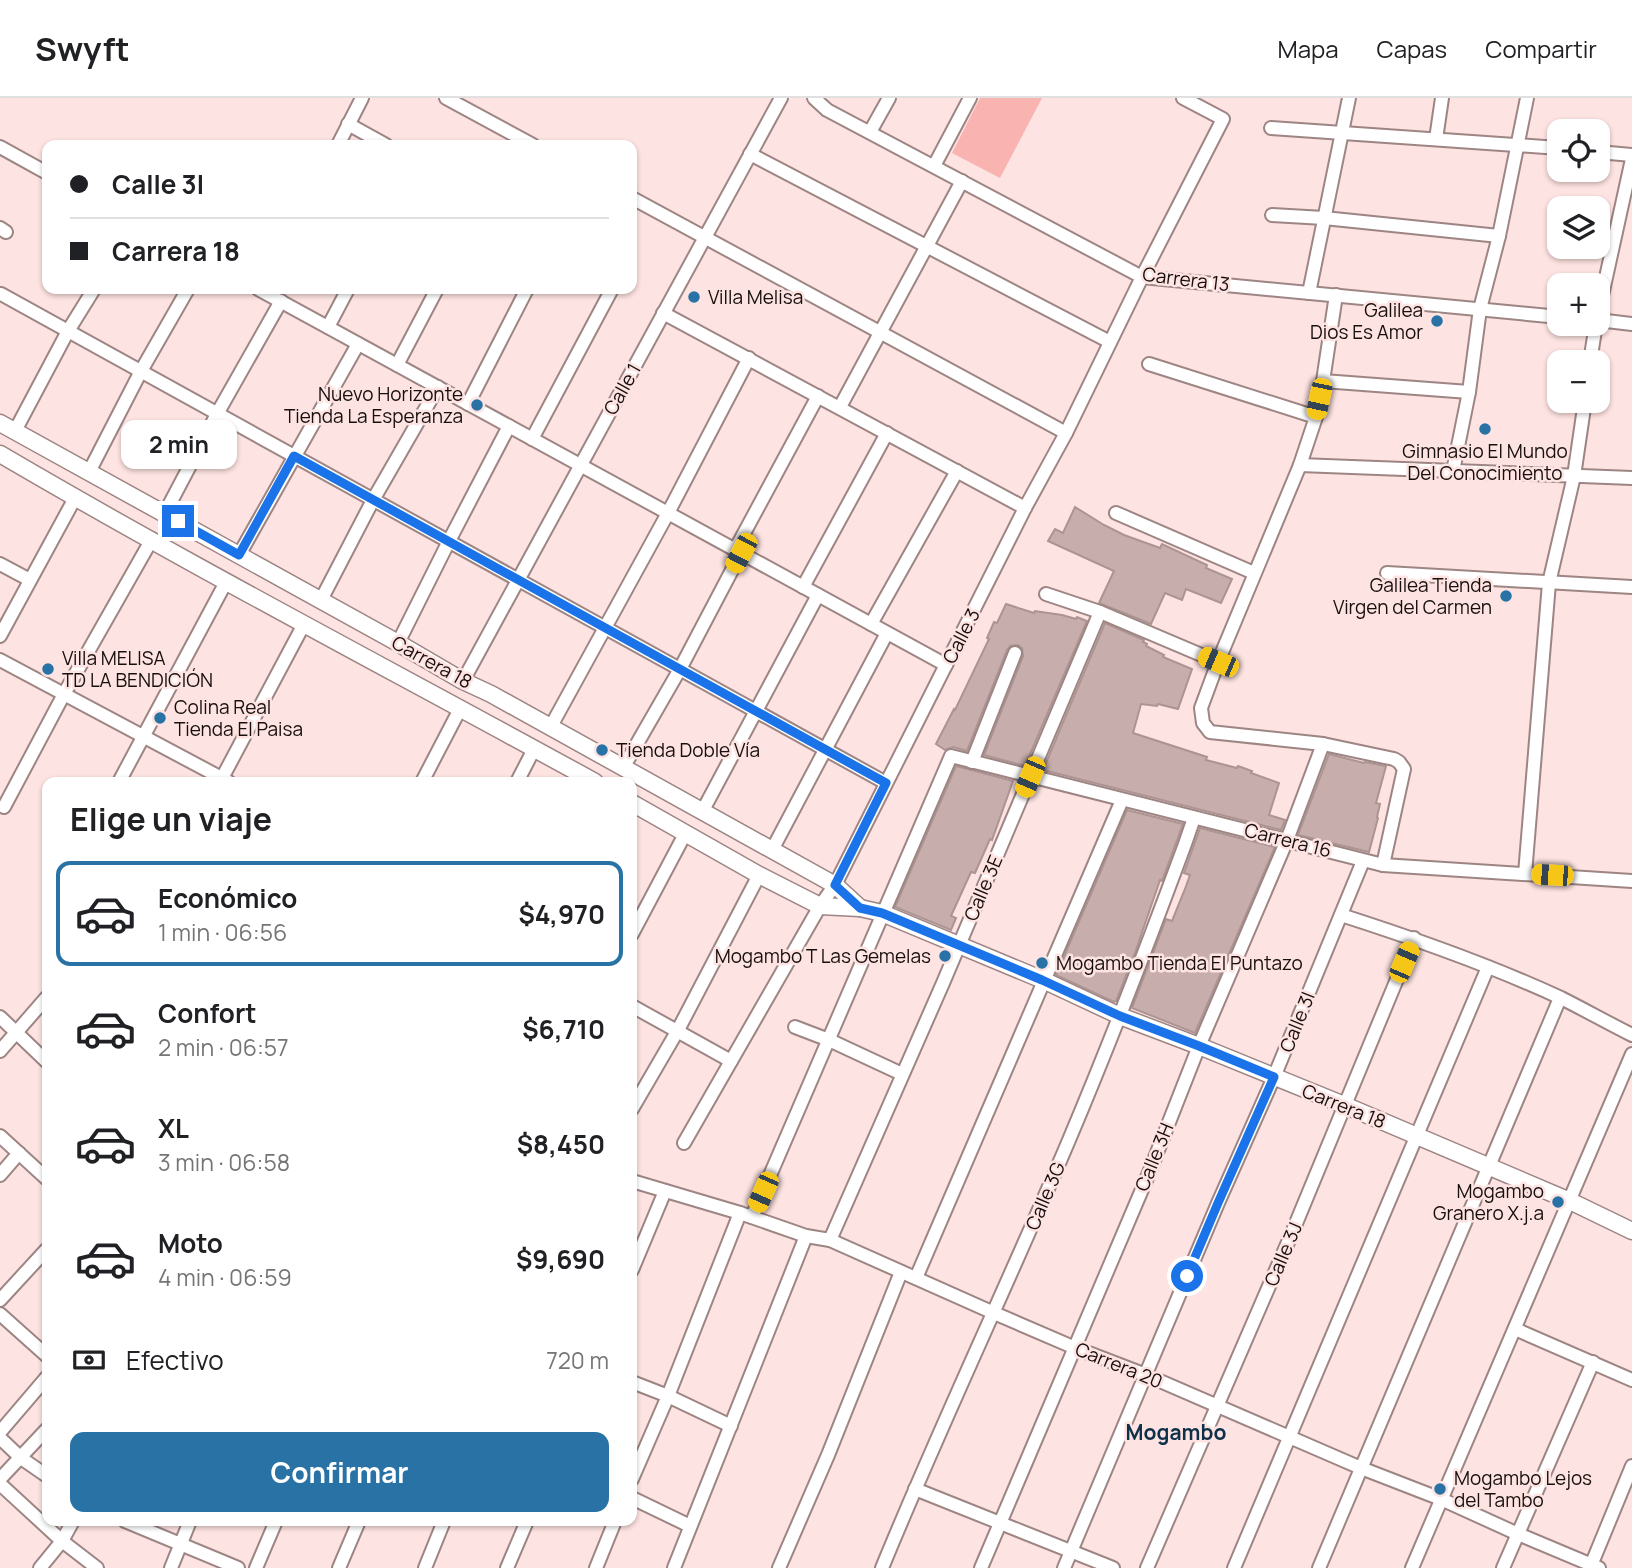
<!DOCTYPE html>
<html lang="es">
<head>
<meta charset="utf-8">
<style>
  body { margin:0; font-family:Manrope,sans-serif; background:#f2f2f2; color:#202124; height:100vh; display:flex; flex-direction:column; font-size:26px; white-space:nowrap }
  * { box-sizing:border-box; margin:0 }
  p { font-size:23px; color:#757577 }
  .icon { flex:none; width:38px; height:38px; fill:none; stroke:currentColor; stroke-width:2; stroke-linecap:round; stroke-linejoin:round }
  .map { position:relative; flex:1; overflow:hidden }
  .side { position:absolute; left:42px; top:679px; width:595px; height:749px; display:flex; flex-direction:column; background:#fff; border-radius:14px; box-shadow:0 2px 5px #0004 }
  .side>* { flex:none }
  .banner { position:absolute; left:42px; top:42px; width:595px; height:154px; border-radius:14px; box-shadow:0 2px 5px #0004; display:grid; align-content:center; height:154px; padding:0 28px; background:#fff }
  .fabs { position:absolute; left:1547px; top:21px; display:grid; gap:14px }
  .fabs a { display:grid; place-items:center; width:63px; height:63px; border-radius:14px; background:#fff; box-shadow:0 2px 5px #0004; font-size:35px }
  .end { position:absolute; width:32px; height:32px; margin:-16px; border:9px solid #1a73e8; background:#fff; box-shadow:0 0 0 4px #fff }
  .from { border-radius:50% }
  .bubble { position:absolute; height:49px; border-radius:14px; background:#fff; box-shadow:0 2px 5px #0004; font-size:23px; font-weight:700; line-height:49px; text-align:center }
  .car { position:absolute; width:21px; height:42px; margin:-21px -10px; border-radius:9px; box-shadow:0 0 5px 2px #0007; background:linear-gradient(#f5c518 24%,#345 0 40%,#f5c518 0 76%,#345 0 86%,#f5c518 0) }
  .banner b { display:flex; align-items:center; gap:24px; height:66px; font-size:26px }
  .banner b+b { border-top:2px solid #e0e0e0 }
  .banner i { width:18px; height:18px; background:#202124 }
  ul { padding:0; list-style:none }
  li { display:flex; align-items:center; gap:21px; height:105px; margin:0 14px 10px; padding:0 14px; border:4px solid transparent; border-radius:14px }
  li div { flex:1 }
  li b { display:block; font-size:26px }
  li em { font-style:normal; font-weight:700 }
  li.on { border-color:#2872a6 }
  li>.icon { width:63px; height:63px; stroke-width:1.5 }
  h2 { padding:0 28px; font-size:32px; line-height:84px }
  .pay { display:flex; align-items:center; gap:18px; height:77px; padding:0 28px; font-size:26px }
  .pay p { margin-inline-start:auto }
  .cta { display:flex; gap:14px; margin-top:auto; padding:14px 28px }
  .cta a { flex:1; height:80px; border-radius:14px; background:#2872a6; color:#fff; font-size:28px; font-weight:700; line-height:80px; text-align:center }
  header { display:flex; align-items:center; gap:42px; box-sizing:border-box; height:98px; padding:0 35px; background:#fff; border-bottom:2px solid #e0e0e0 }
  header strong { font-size:33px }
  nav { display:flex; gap:38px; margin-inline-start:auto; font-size:24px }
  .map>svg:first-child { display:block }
  .green { fill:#f9b3b1 }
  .building { fill:#c7aead; stroke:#ac9493; stroke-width:2 }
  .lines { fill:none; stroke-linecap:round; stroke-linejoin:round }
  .minor-casing { stroke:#9d8584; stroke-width:16 }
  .tertiary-casing { stroke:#9d8584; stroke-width:19 }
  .minor { stroke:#fff; stroke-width:12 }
  .tertiary { stroke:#fff; stroke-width:16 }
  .route { stroke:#1a73e8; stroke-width:9 }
  .poi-dot { fill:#2872a6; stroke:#fde3e1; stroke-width:2.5 }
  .labels { text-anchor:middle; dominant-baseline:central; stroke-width:5; stroke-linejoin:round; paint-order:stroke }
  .street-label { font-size:19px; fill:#170f0e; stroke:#fde3e1 }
  .poi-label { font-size:19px; fill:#170f0e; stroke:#fde3e1; text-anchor:start }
  .neighbourhood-label { font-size:21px; font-weight:bold; fill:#0e314a; stroke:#fde3e1 }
</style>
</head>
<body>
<header>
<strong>Swyft</strong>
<nav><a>Mapa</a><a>Capas</a><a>Compartir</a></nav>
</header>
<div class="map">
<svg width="1632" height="1470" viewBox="0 0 1632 1470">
  <rect width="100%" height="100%" fill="#fde3e1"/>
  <!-- green -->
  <path class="green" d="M980 0H1042L1000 80 952 55Z"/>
  <!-- building -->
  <g class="building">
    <path d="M1075 409 1104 427 1124 437 1160 450 1162 446 1207 467 1206 470 1232 481 1221 505 1186 491 1182 502 1165 495 1151 526 1099 505 1114 473 1048 443 1055 431 1063 435Z"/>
    <path d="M1006 506 1034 515 1035 513 1062 517 1076 521 1077 519 1087 523 1025 668 984 657 1023 558 1022 550 1018 547 1010 548 1007 552 967 653 953 649 945 652 936 646 954 611 955 612 989 541 987 540 994 524 997 525Z"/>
    <path d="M1105 525 1144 542 1143 544 1147 546 1146 548 1164 557 1163 559 1192 571 1178 611 1158 606 1157 608 1141 606 1133 635 1207 659 1206 662 1237 670 1238 668 1252 673 1251 675 1279 685 1269 717 1285 722 1281 732 1043 672Z"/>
    <path d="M1329 656 1364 665 1365 664 1386 668 1376 705 1380 706 1377 719 1378 720 1369 754 1298 737Z"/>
    <path d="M956 668 1013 683 992 742 990 741 975 775 971 774 951 818 956 820 951 832 895 809Z"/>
    <path d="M1127 712 1183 726 1162 783 1160 782 1135 855 1116 903 1114 904 1056 877Z"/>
    <path d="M1200 730 1275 749 1195 935 1132 910 1166 821 1172 823 1185 791 1190 777 1184 775Z"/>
  </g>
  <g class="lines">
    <!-- minor casing -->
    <g class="minor-casing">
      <g id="minor">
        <path d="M446 0 533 47"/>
        <path d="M814 0 827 12 1142 179 1559 219"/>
        <path d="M348 26 386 47"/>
        <path d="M1271 30 1559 50"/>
        <path d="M870 34 889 0"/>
        <path d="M1436 41 1442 0"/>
        <path d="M338 47 362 0"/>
        <path d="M0 49 47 75"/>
        <path d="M1598 54 1632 57"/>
        <path d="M750 56 1110 244"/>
        <path d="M934 68 970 0"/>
        <path d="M632 100 1066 335"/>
        <path d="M1272 117 1324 120 1499 138"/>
        <path d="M0 130 6 134"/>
        <path d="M258 191 946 567"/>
        <path d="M1309 195 1349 0"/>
        <path d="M1 196 886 685"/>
        <path d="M1336 197 1323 283 1316 319 1300 367 1218 564 1201 610 1203 625 1210 634 1323 646 1394 661 1399 664 1404 671 1383 767"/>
        <path d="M663 215 1025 410"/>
        <path d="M1598 216 1632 61"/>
        <path d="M1598 222 1632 226"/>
        <path d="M328 229 348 191"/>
        <path d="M1590 264 1596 226"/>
        <path d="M1149 266 1316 319"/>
        <path d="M397 267 437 191"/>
        <path d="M1323 283 1469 294"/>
        <path d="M468 306 527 191"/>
        <path d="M840 309 962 83"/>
        <path d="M15 333 68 233 94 191"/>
        <path d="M532 341 612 191"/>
        <path d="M1300 367 1632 380"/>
        <path d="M1453 373 1469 294 1480 211 1499 138 1527 0"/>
        <path d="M89 374 141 273 188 191"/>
        <path d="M165 415 217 316 281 203"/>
        <path d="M1116 415 1254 475"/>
        <path d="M735 452 818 298"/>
        <path d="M239 457 358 246"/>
        <path d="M0 466 30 482"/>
        <path d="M1387 475 1632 489"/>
        <path d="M803 489 887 335"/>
        <path d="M1046 496 1100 514 1218 564"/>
        <path d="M321 502 373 402 438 289"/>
        <path d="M871 526 957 373"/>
        <path d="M0 538 75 400"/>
        <path d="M398 545 449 443 509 328"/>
        <path d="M0 562 229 684"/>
        <path d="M463 583 781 0"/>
        <path d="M550 630 668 415 749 260"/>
        <path d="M972 664 1015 555"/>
        <path d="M623 670 680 571 741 455"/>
        <path d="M119 684 226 484"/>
        <path d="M220 684 304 526"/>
        <path d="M422 684 460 611"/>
        <path d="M517 684 534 651"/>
        <path d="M4 709 64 596 152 441"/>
        <path d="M702 714 818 497"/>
        <path d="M772 752 887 535"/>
        <path d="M1525 776 1549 485 1574 378 1585 303"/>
        <path d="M1341 817C1416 841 1490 867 1561 900 1585 912 1608 925 1632 937"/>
        <path d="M632 836 685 736"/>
        <path d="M632 908 731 963"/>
        <path d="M0 919 47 964"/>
        <path d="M795 929 829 942 902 976"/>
        <path d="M0 953 47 899"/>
        <path d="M632 1011 678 932 759 777"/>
        <path d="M0 1038 47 1081"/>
        <path d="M684 1045 820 808 835 787 1025 410 1066 335 1142 179 1223 21 1183 0"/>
        <path d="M0 1077 19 1055"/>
        <path d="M632 1083 740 1115 806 1138 830 1142 994 1215 1073 1249 1146 1277 1361 1370 1441 1401 1518 1436 1599 1470"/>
        <path d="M752 1119 951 658 1383 767 1632 783"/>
        <path d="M830 1142 943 885 1100 514"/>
        <path d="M632 1172 665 1093"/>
        <path d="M916 1180 1122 702"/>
        <path d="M0 1202 47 1151"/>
        <path d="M0 1216 47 1258"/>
        <path d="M1515 1231 1632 1282"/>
        <path d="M632 1284 668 1298 731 1328"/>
        <path d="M0 1334 47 1279"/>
        <path d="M0 1340 21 1360 47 1378"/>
        <path d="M0 1381 47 1331"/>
        <path d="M632 1381 668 1298 740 1115"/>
        <path d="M0 1386 62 1443 97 1470"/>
        <path d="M915 1391 1113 1470"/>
        <path d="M632 1400 690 1428"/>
        <path d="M125 1423 238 1470"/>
        <path d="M40 1470 62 1443 73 1423"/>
        <path d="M171 1470 190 1423"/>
        <path d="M256 1470 276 1423"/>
        <path d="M339 1470 359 1423"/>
        <path d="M425 1470 444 1423"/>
        <path d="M507 1470 527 1423"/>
        <path d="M596 1470 615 1423"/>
        <path d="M674 1470 806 1138"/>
        <path d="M779 1470 828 1357 901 1174"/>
        <path d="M882 1470C941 1326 1008 1186 1069 1042 1110 945 1148 846 1185 746L1194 720"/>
        <path d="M981 1470 1149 1075 1199 948 1287 742 1323 646"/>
        <path d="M1064 1470 1218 1105 1274 979 1363 763"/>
        <path d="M1147 1470 1292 1135 1414 840"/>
        <path d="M1234 1470 1488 869"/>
        <path d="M1319 1470 1560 900"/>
        <path d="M1412 1470 1632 956"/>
        <path d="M1503 1470 1593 1264"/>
        <path d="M1590 1470 1632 1368"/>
      </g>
    </g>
    <!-- tertiary casing -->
    <g class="tertiary-casing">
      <g id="tertiary">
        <path d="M0 325 398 545 463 583 491 596 835 787 860 810"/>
        <path d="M0 356C196 471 397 575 595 684"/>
        <path d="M632 705 759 777 820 808 860 810 882 815 1043 882 1120 918 1199 948 1344 1007 1570 1103 1632 1133"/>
      </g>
    </g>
    <!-- minor -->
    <use href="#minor" class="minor"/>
    <!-- tertiary -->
    <use href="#tertiary" class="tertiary"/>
  </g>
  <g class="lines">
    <!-- route -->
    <path class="route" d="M178 423 239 457 294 358 886 685 835 787 860 810 882 815 1042 882 1120 918 1199 948 1274 979 1218 1105 1187 1178"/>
  </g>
  <!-- markers -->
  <g class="poi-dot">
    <circle cx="694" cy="199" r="7"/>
    <circle cx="1437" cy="223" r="7"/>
    <circle cx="477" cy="307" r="7"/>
    <circle cx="1485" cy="331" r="7"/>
    <circle cx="1506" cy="498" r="7"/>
    <circle cx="48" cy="571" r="7"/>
    <circle cx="160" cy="620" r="7"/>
    <circle cx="602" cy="652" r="7"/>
    <circle cx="945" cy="858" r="7"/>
    <circle cx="1042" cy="865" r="7"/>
    <circle cx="1558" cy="1104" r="7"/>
    <circle cx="1440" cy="1391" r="7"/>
  </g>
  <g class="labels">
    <!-- street labels -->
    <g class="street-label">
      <text transform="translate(1186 181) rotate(7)">Carrera 13</text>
      <text transform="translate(622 291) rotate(-61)">Calle 1</text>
      <text transform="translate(961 538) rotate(-63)">Calle 3</text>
      <text transform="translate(432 564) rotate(29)">Carrera 18</text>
      <text transform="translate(1288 742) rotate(14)">Carrera 16</text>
      <text transform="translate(983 790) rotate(-67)">Calle 3E</text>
      <text transform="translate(1297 924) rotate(-68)">Calle 3I</text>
      <text transform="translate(1344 1008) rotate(22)">Carrera 18</text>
      <text transform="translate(1154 1059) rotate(-68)">Calle 3H</text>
      <text transform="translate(1045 1098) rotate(-67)">Calle 3G</text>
      <text transform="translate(1283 1156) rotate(-67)">Calle 3J</text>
      <text transform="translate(1119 1267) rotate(22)">Carrera 20</text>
    </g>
    <!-- poi labels -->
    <g class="poi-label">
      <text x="708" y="199">Villa Melisa</text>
      <text x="1423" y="212" text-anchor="end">Galilea<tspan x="1423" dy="22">Dios Es Amor</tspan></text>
      <text x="463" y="296" text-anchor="end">Nuevo Horizonte<tspan x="463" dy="22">Tienda La Esperanza</tspan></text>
      <text x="1485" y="353" text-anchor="middle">Gimnasio El Mundo<tspan x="1485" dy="22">Del Conocimiento</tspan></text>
      <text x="1492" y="487" text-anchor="end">Galilea Tienda<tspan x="1492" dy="22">Virgen del Carmen</tspan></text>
      <text x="62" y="560">Villa MELISA<tspan x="62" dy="22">TD LA BENDICIÓN</tspan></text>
      <text x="174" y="609">Colina Real<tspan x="174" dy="22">Tienda El Paisa</tspan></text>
      <text x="616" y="652">Tienda Doble Vía</text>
      <text x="931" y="858" text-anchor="end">Mogambo T Las Gemelas</text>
      <text x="1056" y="865">Mogambo Tienda El Puntazo</text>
      <text x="1544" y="1093" text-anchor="end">Mogambo<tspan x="1544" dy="22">Granero X.j.a</tspan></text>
      <text x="1454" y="1380">Mogambo Lejos<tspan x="1454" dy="22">del Tambo</tspan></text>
    </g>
    <!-- neighbourhood labels -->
    <g class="neighbourhood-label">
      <text x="1176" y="1334">Mogambo</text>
    </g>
  </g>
</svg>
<div class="fabs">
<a><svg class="icon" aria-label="locate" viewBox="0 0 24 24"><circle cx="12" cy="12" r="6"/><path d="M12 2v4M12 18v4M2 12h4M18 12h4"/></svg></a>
<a><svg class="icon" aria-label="layers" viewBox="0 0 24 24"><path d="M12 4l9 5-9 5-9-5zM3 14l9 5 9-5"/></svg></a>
<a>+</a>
<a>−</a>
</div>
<i class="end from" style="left:1187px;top:1178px"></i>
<i class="end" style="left:178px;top:423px"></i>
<div class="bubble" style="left:121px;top:322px;width:116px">2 min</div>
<i class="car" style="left:1319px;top:301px;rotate:192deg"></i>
<i class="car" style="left:741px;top:455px;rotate:208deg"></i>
<i class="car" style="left:1218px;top:564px;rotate:293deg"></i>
<i class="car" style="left:1030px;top:679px;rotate:203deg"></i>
<i class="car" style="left:1552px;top:777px;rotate:273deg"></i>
<i class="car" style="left:1404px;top:864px;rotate:23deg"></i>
<i class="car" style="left:763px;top:1094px;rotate:204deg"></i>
<div class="banner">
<b><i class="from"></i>Calle 3I</b>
<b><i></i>Carrera 18</b>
</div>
<section class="side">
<h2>Elige un viaje</h2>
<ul>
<li class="on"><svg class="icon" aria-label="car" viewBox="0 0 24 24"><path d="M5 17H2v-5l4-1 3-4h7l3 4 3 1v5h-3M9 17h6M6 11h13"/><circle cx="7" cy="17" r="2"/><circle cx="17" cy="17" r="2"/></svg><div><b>Económico</b><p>1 min · 06:56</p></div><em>$4,970</em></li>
<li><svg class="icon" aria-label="car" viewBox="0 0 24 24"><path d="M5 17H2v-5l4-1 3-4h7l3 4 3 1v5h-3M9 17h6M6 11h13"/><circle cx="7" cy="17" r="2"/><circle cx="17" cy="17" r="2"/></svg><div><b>Confort</b><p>2 min · 06:57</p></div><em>$6,710</em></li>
<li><svg class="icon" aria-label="car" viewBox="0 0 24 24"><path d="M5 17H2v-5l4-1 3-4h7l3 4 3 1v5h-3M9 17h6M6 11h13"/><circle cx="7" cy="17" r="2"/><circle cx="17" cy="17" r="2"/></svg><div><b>XL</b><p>3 min · 06:58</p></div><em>$8,450</em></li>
<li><svg class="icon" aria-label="car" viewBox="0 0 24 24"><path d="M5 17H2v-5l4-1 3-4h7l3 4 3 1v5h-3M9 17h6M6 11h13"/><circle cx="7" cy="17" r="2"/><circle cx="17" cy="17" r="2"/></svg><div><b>Moto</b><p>4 min · 06:59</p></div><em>$9,690</em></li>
</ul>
<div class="pay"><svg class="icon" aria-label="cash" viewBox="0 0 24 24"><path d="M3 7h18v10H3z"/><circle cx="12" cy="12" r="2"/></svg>Efectivo<p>720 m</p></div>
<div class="cta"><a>Confirmar</a></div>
</section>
</div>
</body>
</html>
